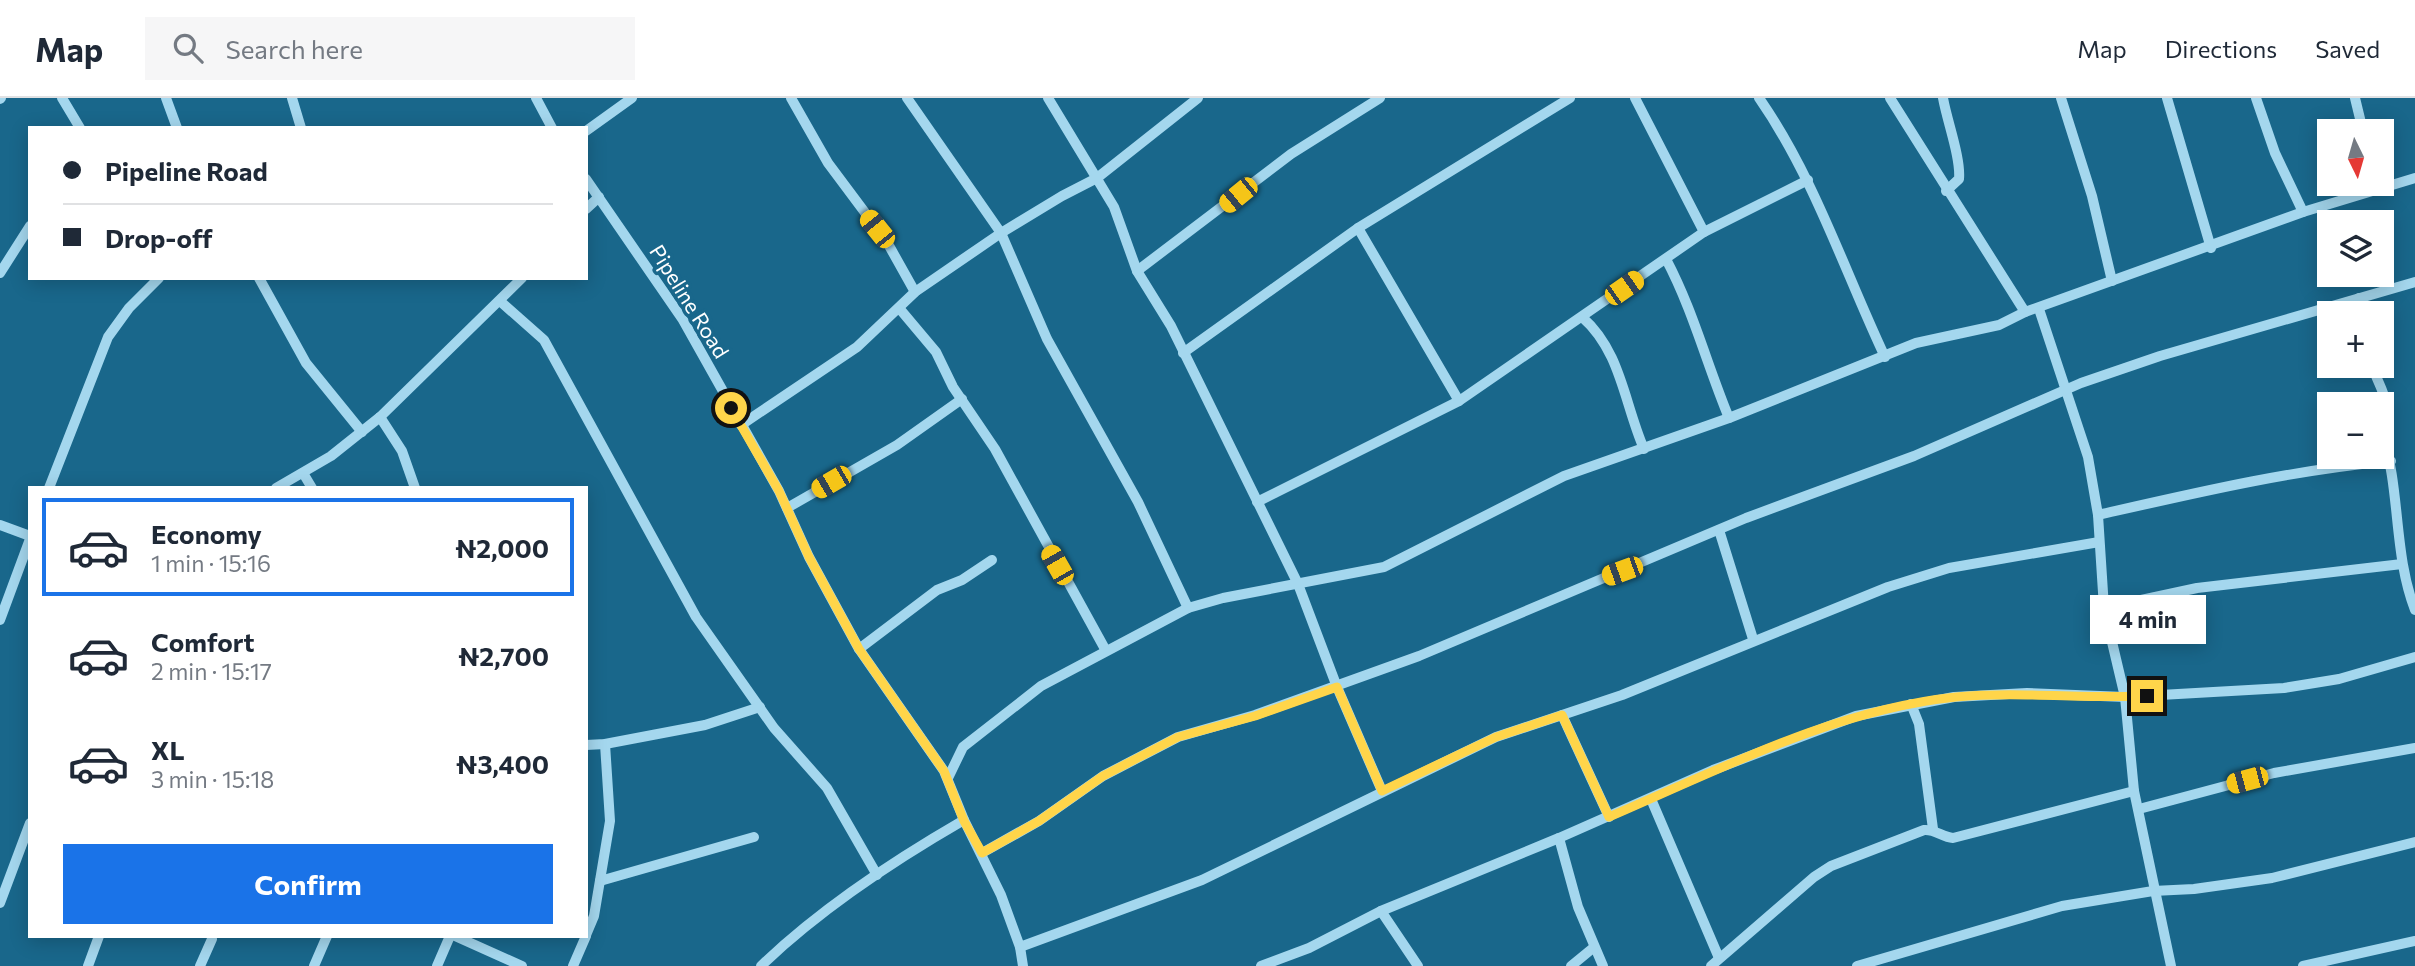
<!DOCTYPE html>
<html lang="en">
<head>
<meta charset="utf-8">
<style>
  body { margin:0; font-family:Commissioner,sans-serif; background:#f6f6f7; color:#1f2937; height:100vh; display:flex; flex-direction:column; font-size:26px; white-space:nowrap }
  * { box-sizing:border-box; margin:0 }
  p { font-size:23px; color:#747a83 }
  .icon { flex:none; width:38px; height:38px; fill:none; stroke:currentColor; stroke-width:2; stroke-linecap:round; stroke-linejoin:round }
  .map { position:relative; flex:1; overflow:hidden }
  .panel { position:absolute; left:28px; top:388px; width:560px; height:452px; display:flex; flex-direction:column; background:#fff; border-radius:0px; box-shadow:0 4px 18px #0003 }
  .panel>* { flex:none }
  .hud { position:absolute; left:28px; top:28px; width:560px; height:154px; border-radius:0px; box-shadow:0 4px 18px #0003; display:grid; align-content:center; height:154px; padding:0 35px; background:#fff }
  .needle { width:46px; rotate:175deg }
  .controls { position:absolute; left:2317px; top:21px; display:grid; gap:14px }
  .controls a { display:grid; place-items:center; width:77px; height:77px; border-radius:0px; background:#fff; box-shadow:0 4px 18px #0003; font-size:35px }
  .end { position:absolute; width:32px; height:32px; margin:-16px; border:9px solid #ffd54a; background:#111; box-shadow:0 0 0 4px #111 }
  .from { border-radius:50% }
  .bubble { position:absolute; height:49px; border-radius:0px; background:#fff; box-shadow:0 4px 18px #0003; font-size:23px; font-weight:700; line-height:49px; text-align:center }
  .car { position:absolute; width:21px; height:42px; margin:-21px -10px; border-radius:9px; box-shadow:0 0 5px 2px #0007; background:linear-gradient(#f5c518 24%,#345 0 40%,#f5c518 0 76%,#345 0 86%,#f5c518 0) }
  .hud b { display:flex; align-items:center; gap:24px; height:66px; font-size:26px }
  .hud b+b { border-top:2px solid #e0e1e3 }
  .hud i { width:18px; height:18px; background:#1f2937 }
  ul { padding:12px 0 0; list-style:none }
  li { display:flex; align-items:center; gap:21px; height:98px; margin:0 14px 10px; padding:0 21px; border:4px solid transparent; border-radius:0px }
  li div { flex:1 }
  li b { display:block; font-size:26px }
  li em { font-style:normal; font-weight:700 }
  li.selected { border-color:#1a73e8 }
  li>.icon { width:63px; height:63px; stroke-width:1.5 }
  .action { display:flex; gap:14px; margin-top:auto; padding:14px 35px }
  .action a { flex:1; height:80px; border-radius:0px; background:#1a73e8; color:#fff; font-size:28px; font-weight:700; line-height:80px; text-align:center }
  header { display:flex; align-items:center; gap:42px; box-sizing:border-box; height:98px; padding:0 35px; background:#fff; border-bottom:2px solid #e0e1e3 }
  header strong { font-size:33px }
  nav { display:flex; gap:38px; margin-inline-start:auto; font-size:24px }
  .search { width:490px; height:63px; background:#f6f6f7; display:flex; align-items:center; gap:18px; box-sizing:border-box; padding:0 24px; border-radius:0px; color:#747a83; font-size:26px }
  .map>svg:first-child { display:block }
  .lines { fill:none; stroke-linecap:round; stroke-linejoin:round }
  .minor { stroke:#a4d7ee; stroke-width:10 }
  .route { stroke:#ffd54a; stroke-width:9 }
  .labels { text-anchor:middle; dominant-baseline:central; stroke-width:7; stroke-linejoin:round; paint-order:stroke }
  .street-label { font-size:21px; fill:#fff; stroke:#19678b }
</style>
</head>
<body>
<header>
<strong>Map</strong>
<div class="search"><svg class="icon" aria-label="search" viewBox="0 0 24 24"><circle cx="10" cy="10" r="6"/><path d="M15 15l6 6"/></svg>Search here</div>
<nav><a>Map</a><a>Directions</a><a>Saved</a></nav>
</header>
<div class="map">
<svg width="2415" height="868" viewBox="0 0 2415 868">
  <rect width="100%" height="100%" fill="#19678b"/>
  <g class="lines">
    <!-- minor -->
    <g class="minor">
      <path d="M62 0 80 30"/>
      <path d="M166 0 177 30"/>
      <path d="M292 0 301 30"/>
      <path d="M536 0 552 30"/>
      <path d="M791 0 828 65 887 144 915 194"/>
      <path d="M907 0 1001 135 1047 241 1138 404 1188 510"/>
      <path d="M1048 0 1114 109 1137 173 1171 228 1298 486 1337 589 1382 693"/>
      <path d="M1635 0 1704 134"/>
      <path d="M1759 0C1814 79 1844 172 1885 259"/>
      <path d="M1890 0 2025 214"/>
      <path d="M1943 0C1947 23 1961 60 1959 81L1946 93"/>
      <path d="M2061 0 2092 98 2112 183"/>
      <path d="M2167 0 2211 150"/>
      <path d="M2256 0 2275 55 2303 114"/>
      <path d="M2355 0 2363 33"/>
      <path d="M0 1 1 0"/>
      <path d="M586 33 632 0"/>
      <path d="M586 81 683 222 779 393 809 459 859 551 944 673 964 722 1001 797 1020 849 1023 868"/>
      <path d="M586 111 599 99"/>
      <path d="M1358 130 1459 303"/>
      <path d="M1666 161C1693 212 1707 267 1729 320"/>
      <path d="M1137 173 1291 56 1380 0"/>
      <path d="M0 175 30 128"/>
      <path d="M259 180 306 265 362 334"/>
      <path d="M2359 200 2368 215"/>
      <path d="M501 204 544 242 696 519 774 630 827 690 877 777"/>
      <path d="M899 210 936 254 953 289 995 351 1105 551"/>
      <path d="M2039 211 2088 359 2098 417 2104 510 2125 599 2134 693 2171 868"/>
      <path d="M1582 219C1621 253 1624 305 1644 351"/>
      <path d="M1183 255 1358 130 1570 0"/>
      <path d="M2373 268C2377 288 2392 299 2382 323"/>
      <path d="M380 319 402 353 415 390"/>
      <path d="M741 327 857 249 915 194 1001 135 1062 98 1097 80 1198 0"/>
      <path d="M2382 335C2401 392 2393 455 2415 512"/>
      <path d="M303 375 312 390"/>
      <path d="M49 390 108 239 129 210 159 180"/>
      <path d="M276 390 331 358 380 319 522 180"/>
      <path d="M1257 404 1459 303 1704 134 1808 82"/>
      <path d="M787 410 897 347 962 301"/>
      <path d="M2098 417C2195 395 2292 372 2391 363"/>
      <path d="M0 427 30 438"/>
      <path d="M1719 432 1753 541"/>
      <path d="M2104 510 2197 490 2402 466"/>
      <path d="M0 522 30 441"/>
      <path d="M859 551 937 492 962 482 992 462"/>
      <path d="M1911 606 1919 626 1933 731"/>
      <path d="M1562 617 1609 719"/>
      <path d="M586 647 605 646 705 627 760 609"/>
      <path d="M948 680 963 649 1041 588 1188 510 1223 500 1384 469 1564 378 1729 320 1916 245 1999 227 2025 214 2303 114 2415 80"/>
      <path d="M1651 701 1719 860"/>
      <path d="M2139 711 2274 675 2415 650"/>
      <path d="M1559 740 1578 809 1603 868"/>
      <path d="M982 755 1039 723 1103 678 1178 639 1255 617 1419 558 1746 420 1914 358 2081 285 2160 258 2415 184"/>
      <path d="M600 783 754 739"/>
      <path d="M0 805 30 725"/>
      <path d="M1381 813 1418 868"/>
      <path d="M586 837 594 818 610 723 605 646"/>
      <path d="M455 838 522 868"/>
      <path d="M1020 849 1202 782 1496 639 1622 597 1888 489 1949 470 2099 444"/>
      <path d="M88 868 99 838"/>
      <path d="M200 868 212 841"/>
      <path d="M314 868 327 838"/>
      <path d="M437 868 450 838"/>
      <path d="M573 868 586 838"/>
      <path d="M761 868C820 811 893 763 964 722"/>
      <path d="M1261 868 1309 850 1381 813 1559 740 1713 672 1856 618 1954 599 2027 595 2125 599 2284 590 2339 581 2415 559"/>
      <path d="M1571 868 1593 850"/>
      <path d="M1711 868 1814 779 1831 768 1924 732C1935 731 1942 739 1953 740L2134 693"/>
      <path d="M1857 868 2062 808 2153 793 2194 791 2272 780 2415 744"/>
      <path d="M2303 868 2415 843"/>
    </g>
  </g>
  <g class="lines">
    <!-- route -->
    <path class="route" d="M731 310 779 393 809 459 859 551 944 673 964 723 982 755 1039 723 1103 678 1178 639 1255 618 1337 589 1382 693 1496 639 1562 617 1609 719C1721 671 1833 612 1956 599 2020 593 2083 601 2147 598"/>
  </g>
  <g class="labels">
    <!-- street labels -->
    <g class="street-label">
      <text transform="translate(690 203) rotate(58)">Pipeline Road</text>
    </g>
  </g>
</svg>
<div class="controls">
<a><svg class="needle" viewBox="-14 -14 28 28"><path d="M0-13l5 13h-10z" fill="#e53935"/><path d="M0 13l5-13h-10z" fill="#747a83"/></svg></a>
<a><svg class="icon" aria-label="layers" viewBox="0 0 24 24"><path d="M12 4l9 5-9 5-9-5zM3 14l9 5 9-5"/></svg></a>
<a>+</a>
<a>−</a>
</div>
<i class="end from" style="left:731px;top:310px"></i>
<i class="end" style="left:2147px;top:598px"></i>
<div class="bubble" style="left:2090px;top:497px;width:116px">4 min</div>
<i class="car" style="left:1238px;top:97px;rotate:231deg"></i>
<i class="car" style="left:877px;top:131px;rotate:321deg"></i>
<i class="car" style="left:1624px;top:190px;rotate:55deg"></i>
<i class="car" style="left:831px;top:384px;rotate:240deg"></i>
<i class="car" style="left:1057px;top:467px;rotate:330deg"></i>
<i class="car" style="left:1622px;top:473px;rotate:250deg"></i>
<i class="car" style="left:2247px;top:682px;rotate:255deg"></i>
<div class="hud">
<b><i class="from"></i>Pipeline Road</b>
<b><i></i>Drop-off</b>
</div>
<section class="panel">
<ul>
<li class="selected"><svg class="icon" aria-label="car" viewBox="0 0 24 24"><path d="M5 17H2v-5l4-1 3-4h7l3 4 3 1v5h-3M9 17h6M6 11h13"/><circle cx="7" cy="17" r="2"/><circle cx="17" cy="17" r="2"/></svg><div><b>Economy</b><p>1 min · 15:16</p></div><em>₦2,000</em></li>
<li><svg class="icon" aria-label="car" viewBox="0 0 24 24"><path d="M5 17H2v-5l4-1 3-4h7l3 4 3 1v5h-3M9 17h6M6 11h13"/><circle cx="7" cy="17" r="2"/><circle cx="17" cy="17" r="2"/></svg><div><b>Comfort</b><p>2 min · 15:17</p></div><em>₦2,700</em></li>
<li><svg class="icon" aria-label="car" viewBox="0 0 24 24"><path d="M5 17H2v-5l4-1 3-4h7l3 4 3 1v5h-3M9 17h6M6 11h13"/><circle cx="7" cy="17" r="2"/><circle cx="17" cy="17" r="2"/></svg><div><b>XL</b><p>3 min · 15:18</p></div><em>₦3,400</em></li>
</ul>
<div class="action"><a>Confirm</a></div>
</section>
</div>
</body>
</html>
